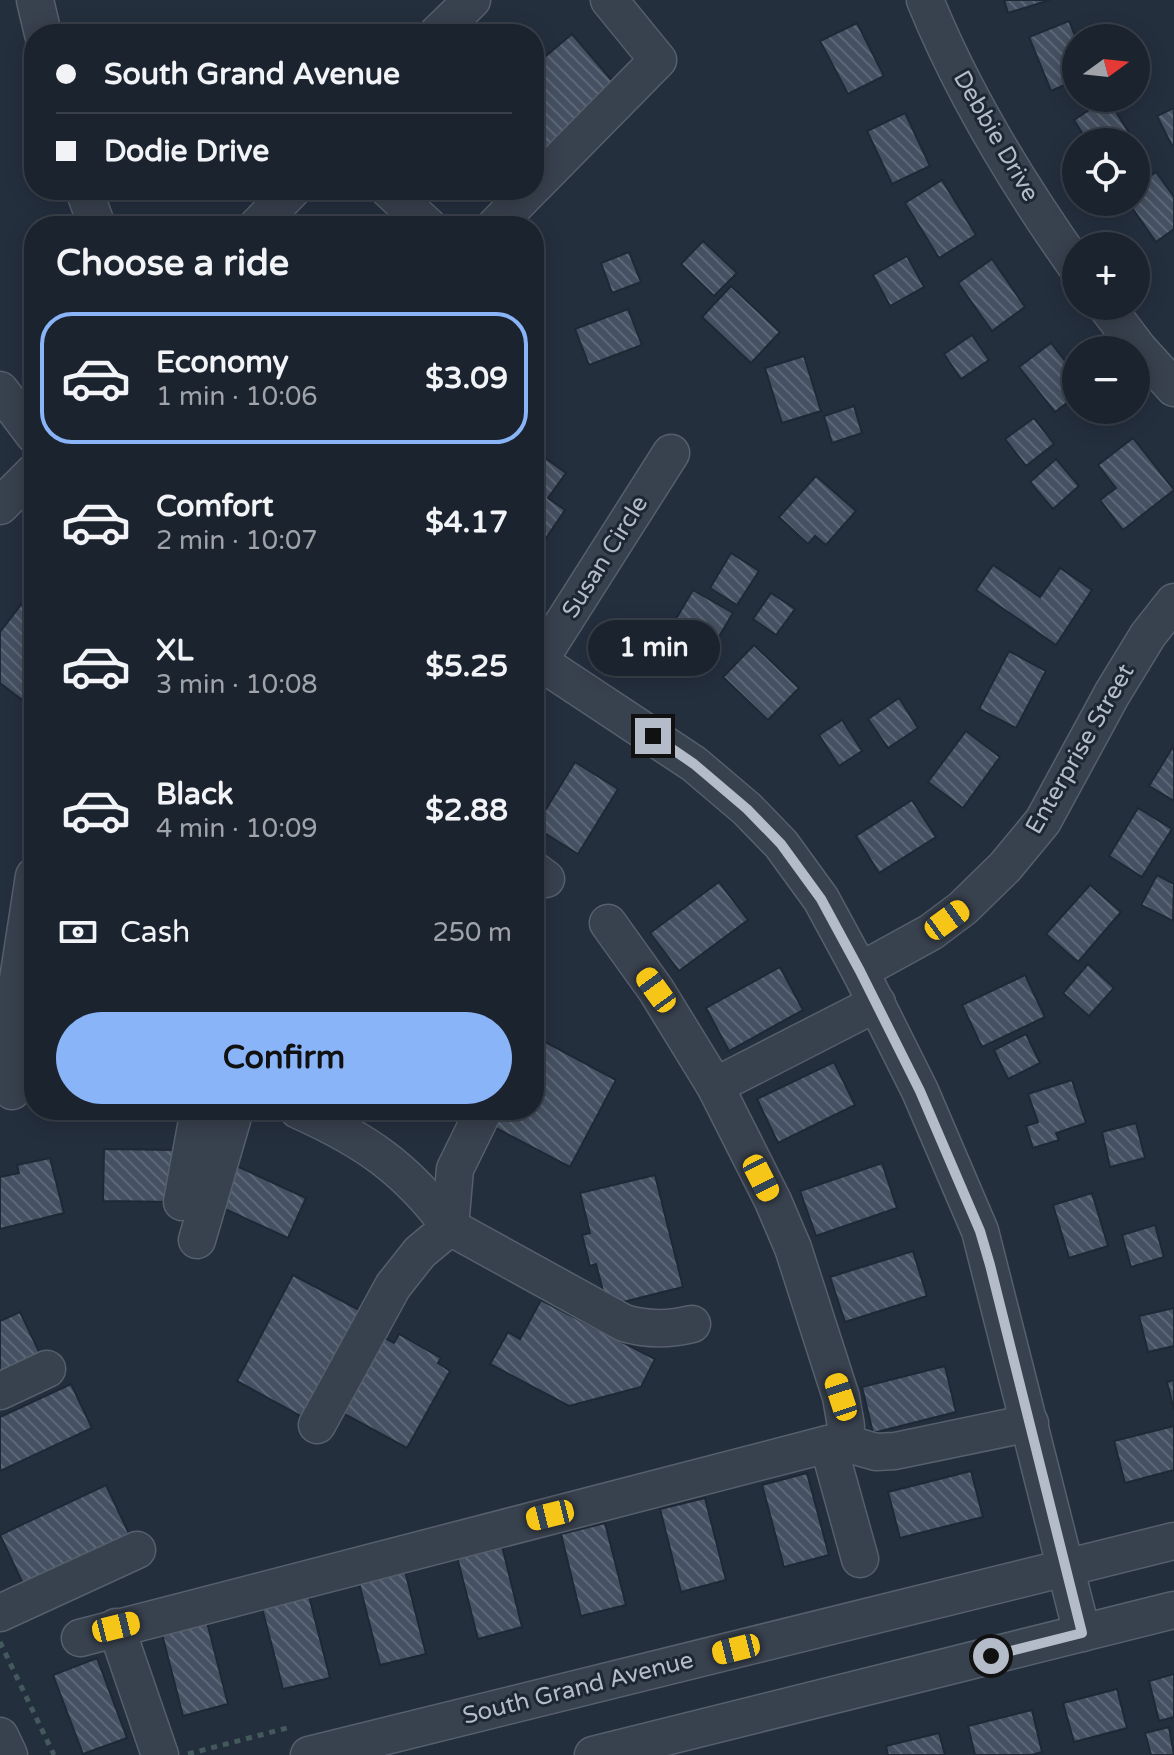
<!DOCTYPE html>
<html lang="en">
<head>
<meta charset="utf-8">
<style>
  body { margin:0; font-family:"Varela Round",sans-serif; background:#282f3a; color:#f1f3f6; height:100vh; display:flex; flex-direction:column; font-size:30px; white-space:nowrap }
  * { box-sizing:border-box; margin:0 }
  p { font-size:26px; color:#a0a4aa }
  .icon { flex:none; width:44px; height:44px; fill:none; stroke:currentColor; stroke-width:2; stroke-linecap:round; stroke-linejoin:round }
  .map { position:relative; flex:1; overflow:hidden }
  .drawer { position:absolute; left:24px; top:216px; width:520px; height:904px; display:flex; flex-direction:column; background:#1b232e; border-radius:32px; box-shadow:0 4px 20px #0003,0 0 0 2px #39404a }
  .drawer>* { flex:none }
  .hud { position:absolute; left:24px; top:24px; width:520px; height:176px; border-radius:32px; box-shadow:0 4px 20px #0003,0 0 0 2px #39404a; display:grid; align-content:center; height:176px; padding:0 32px; background:#1b232e }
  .needle { width:52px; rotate:75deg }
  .fabs { position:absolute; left:1062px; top:24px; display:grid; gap:16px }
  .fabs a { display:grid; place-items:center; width:88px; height:88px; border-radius:50%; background:#1b232e; box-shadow:0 4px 20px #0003,0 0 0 2px #39404a; font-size:40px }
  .end { position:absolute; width:36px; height:36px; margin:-18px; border:10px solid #b4bcc9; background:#111; box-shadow:0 0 0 4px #111 }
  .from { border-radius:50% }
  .bubble { position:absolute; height:56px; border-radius:28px; background:#1b232e; box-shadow:0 4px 20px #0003,0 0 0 2px #39404a; font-size:26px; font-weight:700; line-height:56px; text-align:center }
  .car { position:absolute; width:24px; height:48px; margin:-24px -12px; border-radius:10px; box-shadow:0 0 6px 2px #0007; background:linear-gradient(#f5c518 24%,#345 0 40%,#f5c518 0 76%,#345 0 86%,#f5c518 0) }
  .hud b { display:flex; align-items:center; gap:28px; height:76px; font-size:30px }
  .hud b+b { border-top:2px solid #39404a }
  .hud i { width:20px; height:20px; background:#f1f3f6 }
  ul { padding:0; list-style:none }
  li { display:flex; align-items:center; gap:24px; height:132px; margin:0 16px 12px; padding:0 16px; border:4px solid transparent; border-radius:32px }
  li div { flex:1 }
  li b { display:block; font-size:30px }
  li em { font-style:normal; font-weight:700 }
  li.active { border-color:#8ab4f8 }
  li>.icon { width:72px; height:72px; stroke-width:1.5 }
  h2 { padding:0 32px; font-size:36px; line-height:96px }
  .pay { display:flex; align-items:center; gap:20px; height:88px; padding:0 32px; font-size:30px }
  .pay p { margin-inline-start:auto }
  .action { display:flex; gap:16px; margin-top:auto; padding:16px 32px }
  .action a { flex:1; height:92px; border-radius:48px; background:#8ab4f8; color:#111; font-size:32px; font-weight:700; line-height:92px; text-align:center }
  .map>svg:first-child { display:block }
  .building { fill:url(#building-back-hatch); stroke:#1f2835; stroke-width:2 }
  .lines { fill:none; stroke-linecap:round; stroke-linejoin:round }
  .minor-casing { stroke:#565f6c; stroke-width:39 }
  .path { stroke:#44595c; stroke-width:5; stroke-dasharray:6 6; stroke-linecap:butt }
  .minor { stroke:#38414e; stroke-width:36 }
  .route { stroke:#b4bcc9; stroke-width:10 }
  .labels { text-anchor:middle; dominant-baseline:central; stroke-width:6; stroke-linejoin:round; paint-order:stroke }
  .street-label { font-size:24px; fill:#b4bcc9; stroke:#1d2633 }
</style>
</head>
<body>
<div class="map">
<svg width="1174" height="1755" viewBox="0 0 1174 1755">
  <defs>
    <pattern id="building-back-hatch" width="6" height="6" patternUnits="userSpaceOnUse" patternTransform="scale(2)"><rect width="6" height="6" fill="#455162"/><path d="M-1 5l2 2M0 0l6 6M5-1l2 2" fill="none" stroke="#5d6877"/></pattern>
  </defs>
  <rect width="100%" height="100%" fill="#242f3e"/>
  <!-- building -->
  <g class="building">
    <path d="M1004 0H1050L1008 13Z"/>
    <path d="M1069 21 1076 38V80L1051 91 1029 37Z"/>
    <path d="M857 23 884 76 848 94 820 41Z"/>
    <path d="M572 34 619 89 534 163V66Z"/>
    <path d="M1107 98 1135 142H1088L1074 120Z"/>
    <path d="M1174 108V145L1172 146 1157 116Z"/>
    <path d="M905 113 930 166 892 184 867 131Z"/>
    <path d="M1156 172 1174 197V229L1156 242 1128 202H1136V186Z"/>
    <path d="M942 180 976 235 939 258 905 203Z"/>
    <path d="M479 190H503L489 202Z"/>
    <path d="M703 241 737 273 714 296 681 264Z"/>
    <path d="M629 252 641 282 612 293 601 263Z"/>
    <path d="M907 256 924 287 890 306 873 275Z"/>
    <path d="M992 259 1025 307 992 331 958 283Z"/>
    <path d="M731 286 780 332 751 363 702 317Z"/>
    <path d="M628 309 642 345 589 365 575 329Z"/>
    <path d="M972 335 989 360 961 379 944 354Z"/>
    <path d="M1051 343 1076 375V396L1055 412 1019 367Z"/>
    <path d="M804 356 821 411 782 423 765 368Z"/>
    <path d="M854 406 862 433 832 443 824 416Z"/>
    <path d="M1034 418 1054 444 1026 466 1005 439Z"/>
    <path d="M1133 438 1174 490 1123 530 1100 500 1116 488 1098 465Z"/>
    <path d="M534 450 566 473 548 498 565 510 534 556Z"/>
    <path d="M1056 459 1079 486 1053 509 1030 482Z"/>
    <path d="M816 476 856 511 826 545 815 536 808 544 779 517Z"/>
    <path d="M731 553 759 571 737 605 710 588Z"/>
    <path d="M993 565 1040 597 1060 568 1092 590 1056 645 976 590Z"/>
    <path d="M34 588V709L0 683V632Z"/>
    <path d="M693 590 733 613 699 670 660 646Z"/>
    <path d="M771 593 795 609 776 635 753 619Z"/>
    <path d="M754 645 799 688 768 720 723 677Z"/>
    <path d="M1009 651 1046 671 1016 728 979 709Z"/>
    <path d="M899 698 918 728 888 748 868 719Z"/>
    <path d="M842 720 862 751 839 766 819 735Z"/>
    <path d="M966 731 1000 757 963 808 928 782Z"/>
    <path d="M1174 745V801L1149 786Z"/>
    <path d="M575 762 618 789 578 854 535 827Z"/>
    <path d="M912 800 936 837 879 873 856 836Z"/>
    <path d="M1138 808 1172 829 1142 877 1109 856Z"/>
    <path d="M1157 875 1174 884 1173 921 1141 905Z"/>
    <path d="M719 882 748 920 679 971 650 933Z"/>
    <path d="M1090 885 1121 912 1078 962 1046 934Z"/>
    <path d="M1088 964 1114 988 1089 1016 1063 993Z"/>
    <path d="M780 967 803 1010 729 1051 706 1008Z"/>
    <path d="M1025 975 1045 1017 982 1047 962 1005Z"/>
    <path d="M1026 1034 1040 1063 1008 1079 994 1050Z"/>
    <path d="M538 1038 616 1080 570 1167 492 1126 500 1110H534V1046Z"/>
    <path d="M834 1062 855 1105 778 1143 757 1099Z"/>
    <path d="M1072 1080 1086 1123 1056 1133 1059 1140 1033 1148 1026 1126 1038 1122 1028 1094Z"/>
    <path d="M1136 1123 1145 1158 1110 1167 1102 1132Z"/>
    <path d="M104 1149 178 1150 177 1202 103 1201Z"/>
    <path d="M50 1158 64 1213 0 1229V1177L19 1173 17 1165Z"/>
    <path d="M230 1163 306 1198 288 1238 212 1203Z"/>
    <path d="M882 1163 897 1208 816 1236 800 1191Z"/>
    <path d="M655 1175 683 1287 607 1306 596 1264 590 1266 582 1235 590 1233 580 1193Z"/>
    <path d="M1092 1193 1108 1246 1069 1258 1053 1205Z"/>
    <path d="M1155 1225 1164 1257 1131 1267 1122 1235Z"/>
    <path d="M913 1251 927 1296 845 1322 830 1277Z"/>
    <path d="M293 1275 361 1311 304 1418 237 1381Z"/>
    <path d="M541 1300 655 1359 641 1387 569 1406 490 1364 508 1332 520 1339Z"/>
    <path d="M1174 1308V1346L1148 1352 1139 1316Z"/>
    <path d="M20 1312 43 1360 0 1380V1321Z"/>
    <path d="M399 1334 441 1358 438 1363 450 1371 407 1448 339 1411 381 1336 394 1343Z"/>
    <path d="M945 1366 956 1412 873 1433 862 1387Z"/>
    <path d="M1174 1380V1410L1167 1382Z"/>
    <path d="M71 1384 92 1428 0 1471V1417Z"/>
    <path d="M1174 1426V1470L1125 1483 1114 1441Z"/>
    <path d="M971 1471 983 1517 900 1538 888 1492Z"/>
    <path d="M807 1473 829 1555 784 1567 762 1485Z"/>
    <path d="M106 1485 132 1540 26 1590 0 1535Z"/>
    <path d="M705 1498 726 1580 681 1592 660 1509Z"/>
    <path d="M605 1523 626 1605 581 1616 561 1534Z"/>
    <path d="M502 1546 522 1627 478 1639 457 1557Z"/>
    <path d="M405 1571 426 1654 380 1665 359 1583Z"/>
    <path d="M309 1596 330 1678 283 1689 262 1608Z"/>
    <path d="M207 1622 228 1704 183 1716 162 1634Z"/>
    <path d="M97 1658 127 1738 83 1754 53 1675Z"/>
    <path d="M1174 1674V1717L1159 1721 1149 1681Z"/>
    <path d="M1117 1689 1127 1728 1074 1742 1063 1703Z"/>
    <path d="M1032 1710 1042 1752 1031 1755H975L968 1726Z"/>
    <path d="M1169 1727 1174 1755H1151L1145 1733Z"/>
    <path d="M939 1733 945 1755H888L886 1746Z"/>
  </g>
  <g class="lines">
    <!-- minor casing -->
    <g class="minor-casing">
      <g id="minor">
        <path d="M35 0 43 34"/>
        <path d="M925 0C963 94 1018 184 1076 266"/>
        <path d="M437 34 472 0"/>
        <path d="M534 186 658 60 609 0"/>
        <path d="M84 190 97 226"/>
        <path d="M389 190 428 226"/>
        <path d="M257 226 292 190"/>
        <path d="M495 226 530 190"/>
        <path d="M1106 306 1138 348 1174 388"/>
        <path d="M0 390 34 435"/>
        <path d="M0 506 34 472"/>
        <path d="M534 658 694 764 747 809 781 844 821 899 860 971 920 1091 980 1231 1082 1633"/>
        <path d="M539 661 671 453"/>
        <path d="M534 870 546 879"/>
        <path d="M608 923 656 990 715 1086 773 1201 793 1248 841 1397 846 1426 841 1442"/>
        <path d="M860 971 931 932 963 908 1005 867 1043 821 1112 694 1148 635 1174 602"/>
        <path d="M715 1086 877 1003"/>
        <path d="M12 1091 9 1038 34 876"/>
        <path d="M298 1110C365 1140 406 1168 450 1227L624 1323C647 1330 668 1330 692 1324"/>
        <path d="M182 1202 199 1110"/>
        <path d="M197 1240 235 1110"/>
        <path d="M0 1391 47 1369"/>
        <path d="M317 1425 393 1286 420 1252 450 1227 455 1169 484 1110"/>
        <path d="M828 1444 860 1559"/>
        <path d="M0 1613 137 1550"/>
        <path d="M116 1627 160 1755"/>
        <path d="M80 1638 828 1444 841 1442 876 1452 895 1451 1030 1423"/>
        <path d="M0 1736 9 1755"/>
        <path d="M309 1755 1174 1541"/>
        <path d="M593 1755 1174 1610"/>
      </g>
    </g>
    <!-- path -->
    <g class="path">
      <path d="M0 1642 54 1755"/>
      <path d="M188 1754 291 1727"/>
    </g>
    <!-- minor -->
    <use href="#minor" class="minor"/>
  </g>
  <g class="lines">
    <!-- route -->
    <path class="route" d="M653 736 694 764 747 809 781 844 821 899 860 971 920 1091 980 1231 990 1265 1082 1633 991 1656"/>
  </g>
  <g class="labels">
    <!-- street labels -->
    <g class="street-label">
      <text transform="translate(996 136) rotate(60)">Debbie Drive</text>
      <text transform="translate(605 557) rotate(-58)">Susan Circle</text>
      <text transform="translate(1080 749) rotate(-60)">Enterprise Street</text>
      <text transform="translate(578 1688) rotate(-14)">South Grand Avenue</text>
    </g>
  </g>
</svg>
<div class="fabs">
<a><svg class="needle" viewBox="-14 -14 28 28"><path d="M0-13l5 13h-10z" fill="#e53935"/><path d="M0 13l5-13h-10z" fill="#a0a4aa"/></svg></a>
<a><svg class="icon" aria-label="locate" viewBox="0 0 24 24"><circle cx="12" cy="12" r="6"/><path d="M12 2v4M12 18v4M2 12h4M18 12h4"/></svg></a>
<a>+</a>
<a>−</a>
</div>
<i class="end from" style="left:991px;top:1656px"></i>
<i class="end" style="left:653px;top:736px"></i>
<div class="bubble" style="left:588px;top:620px;width:132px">1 min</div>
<i class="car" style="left:947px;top:920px;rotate:54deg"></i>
<i class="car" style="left:656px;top:990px;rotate:324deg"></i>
<i class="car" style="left:761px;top:1178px;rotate:153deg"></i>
<i class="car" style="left:841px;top:1397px;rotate:342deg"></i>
<i class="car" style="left:550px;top:1515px;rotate:256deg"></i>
<i class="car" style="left:116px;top:1627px;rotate:76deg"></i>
<i class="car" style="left:736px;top:1649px;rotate:256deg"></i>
<div class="hud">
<b><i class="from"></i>South Grand Avenue</b>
<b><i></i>Dodie Drive</b>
</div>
<section class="drawer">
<h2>Choose a ride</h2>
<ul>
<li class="active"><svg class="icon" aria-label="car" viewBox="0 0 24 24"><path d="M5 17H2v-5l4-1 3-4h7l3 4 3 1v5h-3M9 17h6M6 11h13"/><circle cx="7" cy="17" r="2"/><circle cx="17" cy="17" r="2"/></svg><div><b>Economy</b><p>1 min · 10:06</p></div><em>$3.09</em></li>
<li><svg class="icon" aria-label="car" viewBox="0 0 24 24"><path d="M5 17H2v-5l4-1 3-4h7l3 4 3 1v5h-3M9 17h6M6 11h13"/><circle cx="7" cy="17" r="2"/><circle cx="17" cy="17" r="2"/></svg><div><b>Comfort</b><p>2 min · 10:07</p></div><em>$4.17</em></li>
<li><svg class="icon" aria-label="car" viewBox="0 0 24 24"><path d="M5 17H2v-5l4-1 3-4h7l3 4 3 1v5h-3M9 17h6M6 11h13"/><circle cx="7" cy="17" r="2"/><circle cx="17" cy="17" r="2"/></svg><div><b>XL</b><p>3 min · 10:08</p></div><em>$5.25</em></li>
<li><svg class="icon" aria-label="car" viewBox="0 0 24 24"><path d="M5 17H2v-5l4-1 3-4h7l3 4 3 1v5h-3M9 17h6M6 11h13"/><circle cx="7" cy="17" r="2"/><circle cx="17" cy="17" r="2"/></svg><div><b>Black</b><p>4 min · 10:09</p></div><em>$2.88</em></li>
</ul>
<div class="pay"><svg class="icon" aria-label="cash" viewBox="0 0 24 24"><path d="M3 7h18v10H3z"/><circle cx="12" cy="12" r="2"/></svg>Cash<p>250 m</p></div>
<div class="action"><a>Confirm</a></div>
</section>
</div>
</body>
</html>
